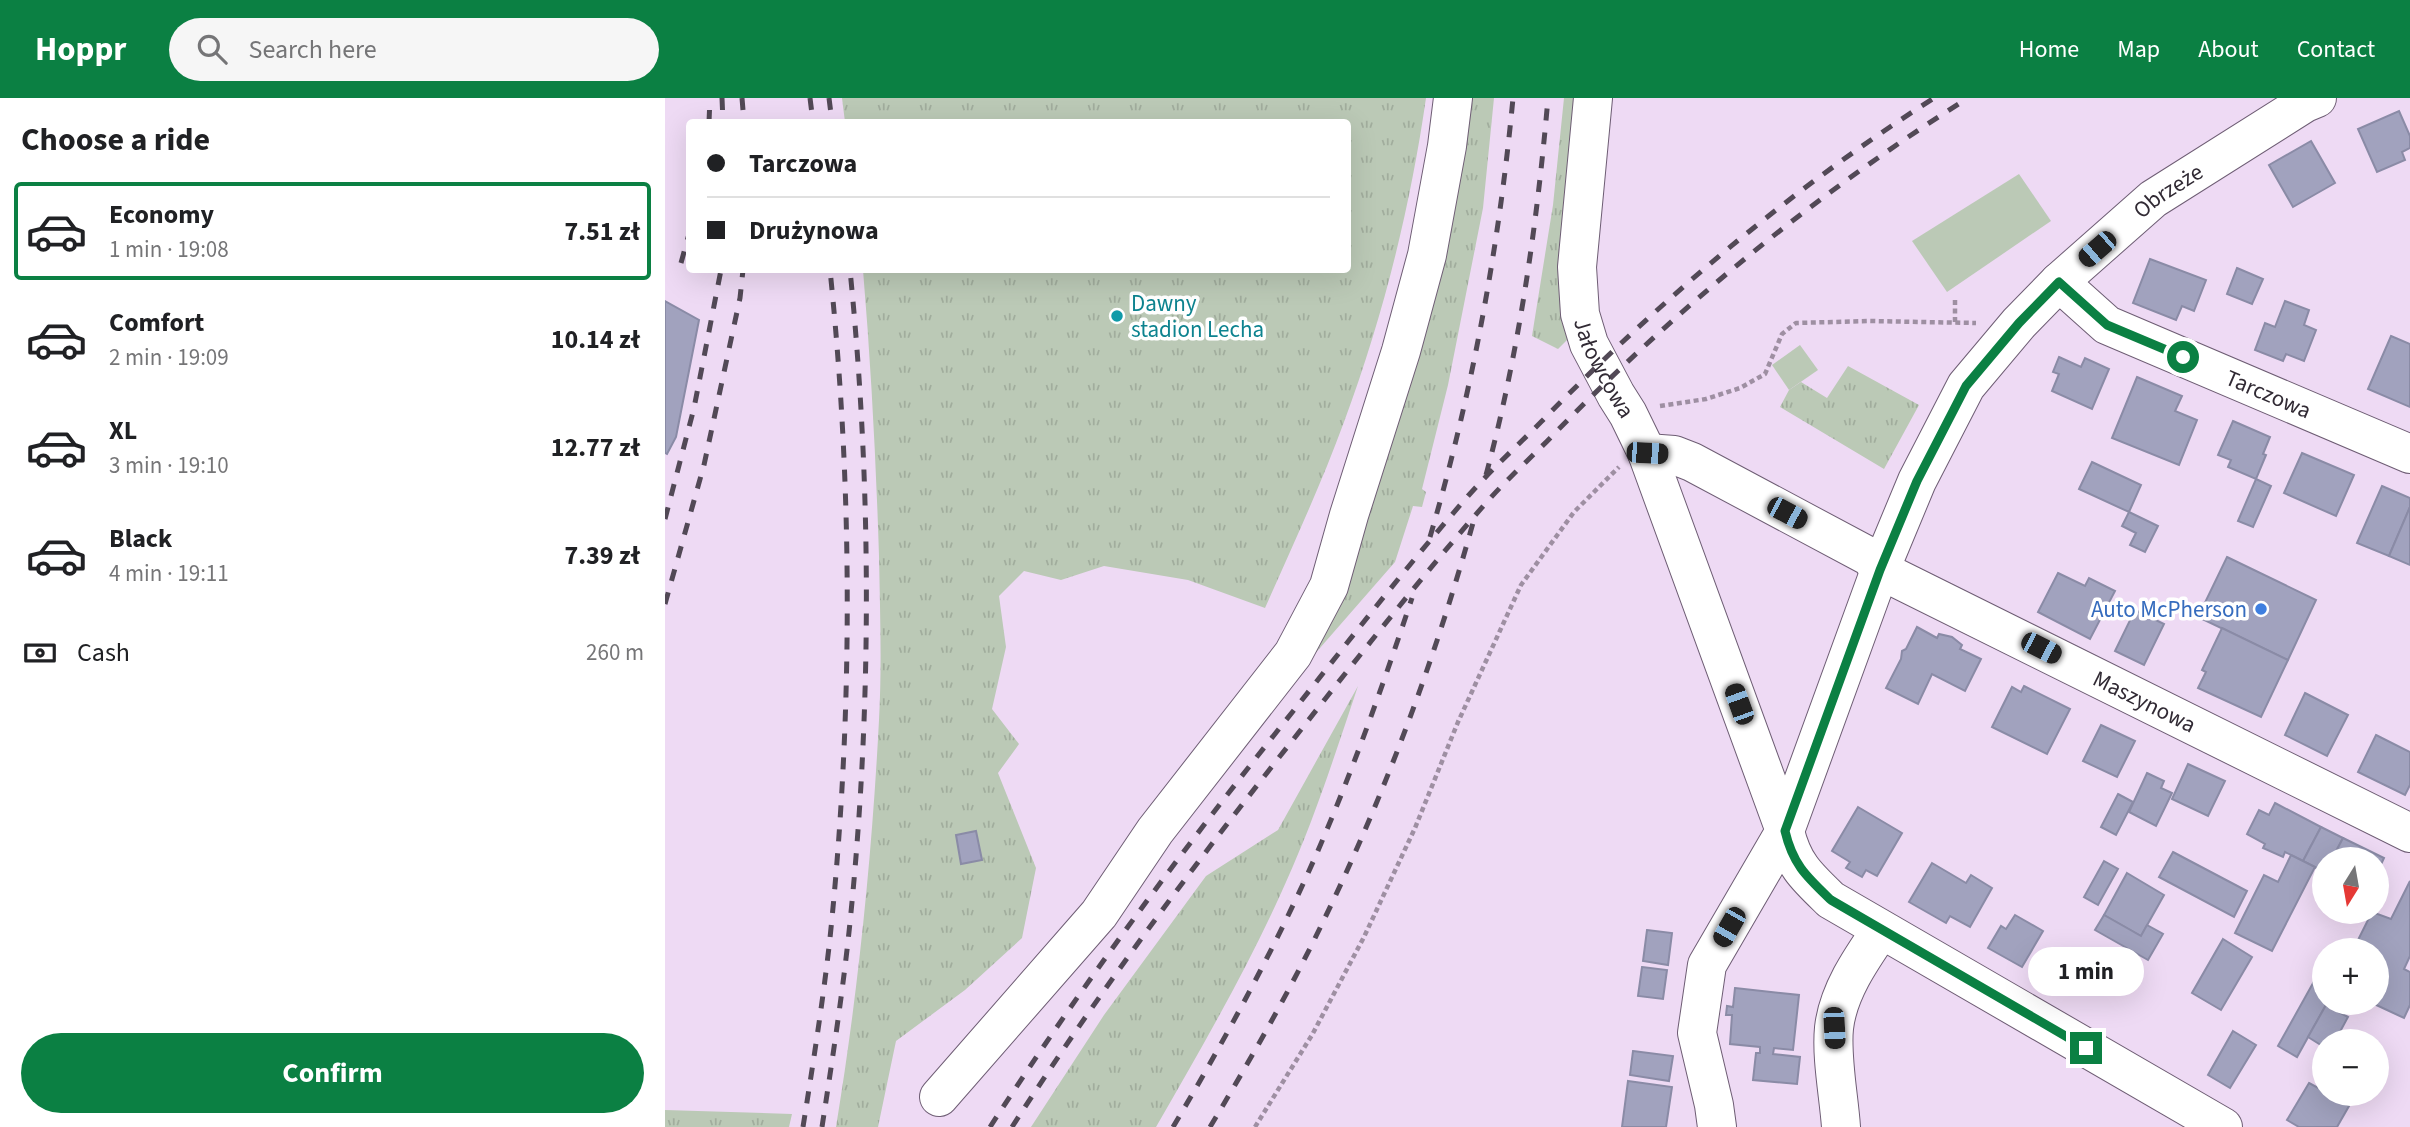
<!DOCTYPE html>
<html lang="en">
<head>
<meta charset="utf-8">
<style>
  body { margin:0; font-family:"Source Sans 3",sans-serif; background:#f6f6f6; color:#202124; height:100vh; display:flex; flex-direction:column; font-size:26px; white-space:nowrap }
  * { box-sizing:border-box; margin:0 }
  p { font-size:23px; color:#757577 }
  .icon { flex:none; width:38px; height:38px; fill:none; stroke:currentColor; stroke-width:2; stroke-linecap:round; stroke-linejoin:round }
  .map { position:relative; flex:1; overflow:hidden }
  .side { display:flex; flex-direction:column; background:#fff; width:665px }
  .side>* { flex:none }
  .guide { position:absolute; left:21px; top:21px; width:665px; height:154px; border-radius:7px; box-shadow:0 7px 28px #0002; display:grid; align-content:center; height:154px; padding:0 21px; background:#fff }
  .needle { width:46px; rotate:191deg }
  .tools { position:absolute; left:1647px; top:749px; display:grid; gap:14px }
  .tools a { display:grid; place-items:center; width:77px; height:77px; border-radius:50%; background:#fff; box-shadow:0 7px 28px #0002; font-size:35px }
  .end { position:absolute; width:32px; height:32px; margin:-16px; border:9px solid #0b8043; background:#fff; box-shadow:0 0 0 4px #fff }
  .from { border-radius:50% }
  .bubble { position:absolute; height:49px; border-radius:24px; background:#fff; box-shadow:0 7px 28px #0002; font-size:23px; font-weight:700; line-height:49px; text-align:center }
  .car { position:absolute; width:21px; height:42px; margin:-21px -10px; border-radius:9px; box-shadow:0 0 5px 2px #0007; background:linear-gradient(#222 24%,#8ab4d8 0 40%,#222 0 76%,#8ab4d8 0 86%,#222 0) }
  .guide b { display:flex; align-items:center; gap:24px; height:66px; font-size:26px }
  .guide b+b { border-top:2px solid #e0e0e0 }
  .guide i { width:18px; height:18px; background:#202124 }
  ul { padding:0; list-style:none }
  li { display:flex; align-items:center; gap:21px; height:98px; margin:0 14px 10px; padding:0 7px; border:4px solid transparent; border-radius:7px }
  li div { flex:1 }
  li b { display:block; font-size:26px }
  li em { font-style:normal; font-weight:700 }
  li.selected { border-color:#0b8043 }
  li>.icon { width:63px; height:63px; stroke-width:1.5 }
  h2 { padding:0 21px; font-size:32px; line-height:84px }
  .pay { display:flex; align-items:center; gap:18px; height:77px; padding:0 21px; font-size:26px }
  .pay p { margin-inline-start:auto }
  .primary-button { display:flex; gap:14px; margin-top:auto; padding:14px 21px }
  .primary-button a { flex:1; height:80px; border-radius:42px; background:#0b8043; color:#fff; font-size:28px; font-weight:700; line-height:80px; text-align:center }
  header { display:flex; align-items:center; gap:42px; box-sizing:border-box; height:98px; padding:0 35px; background:#0b8043; color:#fff }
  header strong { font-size:33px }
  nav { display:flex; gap:38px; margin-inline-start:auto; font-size:24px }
  .search { width:490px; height:63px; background:#f6f6f6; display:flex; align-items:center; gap:18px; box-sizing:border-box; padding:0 24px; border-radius:38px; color:#757577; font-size:26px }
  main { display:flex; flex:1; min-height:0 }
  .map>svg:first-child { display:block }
  .grass { fill:url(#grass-tufts) }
  .garden { fill:#bbc9b6 }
  .building { fill:#a1a2be; stroke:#8a8ba6; stroke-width:2 }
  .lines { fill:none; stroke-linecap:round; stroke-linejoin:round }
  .minor-casing { stroke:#6e5d74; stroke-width:40 }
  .path { stroke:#9e8fa2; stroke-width:4.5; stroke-dasharray:5 3.5; stroke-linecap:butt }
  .minor { stroke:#fff; stroke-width:38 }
  .rail { stroke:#524956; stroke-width:5; stroke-dasharray:12 12; stroke-linecap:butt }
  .route { stroke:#0b8043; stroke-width:9 }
  .culture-dot { fill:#0f9aa8; stroke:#fff; stroke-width:2.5 }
  .shop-dot { fill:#3f7fe0; stroke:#fff; stroke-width:2.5 }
  .labels { text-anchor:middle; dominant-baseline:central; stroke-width:7; stroke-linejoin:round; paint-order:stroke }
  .street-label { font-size:23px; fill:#312a34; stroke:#fff }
  .culture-label { font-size:23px; fill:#0d838f; stroke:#fff; text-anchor:start }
  .shop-label { font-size:23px; fill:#366cbe; stroke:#fff; text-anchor:end }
</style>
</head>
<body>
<header>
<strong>Hoppr</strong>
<div class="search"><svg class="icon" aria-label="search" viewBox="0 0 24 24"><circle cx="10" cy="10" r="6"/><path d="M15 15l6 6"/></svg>Search here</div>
<nav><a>Home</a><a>Map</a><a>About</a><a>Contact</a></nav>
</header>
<main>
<section class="side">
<h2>Choose a ride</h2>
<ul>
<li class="selected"><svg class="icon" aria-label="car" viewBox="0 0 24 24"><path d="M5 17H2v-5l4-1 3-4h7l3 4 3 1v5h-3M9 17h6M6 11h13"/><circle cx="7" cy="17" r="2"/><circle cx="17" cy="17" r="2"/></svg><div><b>Economy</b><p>1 min · 19:08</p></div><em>7.51 zł</em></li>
<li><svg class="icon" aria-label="car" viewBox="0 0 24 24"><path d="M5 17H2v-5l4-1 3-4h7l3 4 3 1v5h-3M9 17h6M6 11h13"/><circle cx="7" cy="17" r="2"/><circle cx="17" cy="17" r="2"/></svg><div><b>Comfort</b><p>2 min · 19:09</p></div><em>10.14 zł</em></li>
<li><svg class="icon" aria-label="car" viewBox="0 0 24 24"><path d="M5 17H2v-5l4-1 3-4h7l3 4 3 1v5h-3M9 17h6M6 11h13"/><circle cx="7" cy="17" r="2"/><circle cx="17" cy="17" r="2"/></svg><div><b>XL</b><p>3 min · 19:10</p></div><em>12.77 zł</em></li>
<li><svg class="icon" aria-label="car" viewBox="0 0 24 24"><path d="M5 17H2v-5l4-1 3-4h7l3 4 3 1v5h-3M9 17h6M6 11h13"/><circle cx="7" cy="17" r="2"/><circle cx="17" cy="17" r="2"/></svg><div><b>Black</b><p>4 min · 19:11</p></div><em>7.39 zł</em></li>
</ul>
<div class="pay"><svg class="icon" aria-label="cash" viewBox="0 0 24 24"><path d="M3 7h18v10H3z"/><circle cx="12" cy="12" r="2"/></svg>Cash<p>260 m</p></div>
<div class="primary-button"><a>Confirm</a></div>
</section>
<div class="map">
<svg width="1745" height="1029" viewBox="0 0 1745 1029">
  <defs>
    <pattern id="grass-tufts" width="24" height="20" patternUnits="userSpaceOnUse" patternTransform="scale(1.75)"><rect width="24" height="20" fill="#bbc9b6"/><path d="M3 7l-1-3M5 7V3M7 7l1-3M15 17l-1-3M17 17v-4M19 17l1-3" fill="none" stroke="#a1ad9d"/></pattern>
  </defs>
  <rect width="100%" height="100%" fill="#eedaf4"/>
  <!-- grass -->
  <g class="grass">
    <path d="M177 0H761C745 111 718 219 679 324 656 387 627 449 600 510L523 482 439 468 396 482 359 473 334 498 341 549 327 611 354 646 333 675 371 770 357 840 300 892 231 943 213 1029H171C193 895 207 758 214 622 217 568 215 512 214 458 211 362 206 267 198 172H682V24H180Z"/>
    <path d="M795 0H829L818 110 783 287 757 391 761 394 757 409 748 408 730 464 634 574Z"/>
    <path d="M899 0H917L903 241 893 251 867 238 888 107Z"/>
    <path d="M1183 268 1254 307 1219 371 1115 309 1124 292 1136 284 1162 300Z"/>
    <path d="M693 588C671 653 650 720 621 784 584 868 537 949 491 1029H366L439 917 541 778 613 732Z"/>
    <path d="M0 1012 127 1016 124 1029H0Z"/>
  </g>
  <!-- garden -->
  <g class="garden">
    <path d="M1354 76 1386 123 1282 194 1247 143Z"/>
    <path d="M1135 247 1153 272 1124 292 1107 267Z"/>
  </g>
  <!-- building -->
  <g class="building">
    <path d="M1734 13 1745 38V50L1737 54 1740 62 1712 74 1693 31Z"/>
    <path d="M1646 43 1670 85 1628 109 1604 67Z"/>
    <path d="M1485 161 1541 182 1529 213 1517 208 1511 222 1468 205Z"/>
    <path d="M1572 170 1598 181 1587 206 1562 196Z"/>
    <path d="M0 203 34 222 11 339 2 356 0 355Z"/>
    <path d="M1620 203 1644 212 1639 227 1651 232 1639 263 1621 256 1618 263 1590 252 1600 225 1610 229Z"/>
    <path d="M1726 238 1745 246V309L1703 291Z"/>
    <path d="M1394 259 1416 269 1420 260 1444 271 1427 311 1387 293 1394 276 1388 274Z"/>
    <path d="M1472 279 1517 298 1510 313 1532 322 1514 367 1447 340Z"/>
    <path d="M1568 323 1605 339 1598 356 1601 357 1591 381 1563 369 1566 362 1553 357Z"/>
    <path d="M1637 355 1689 377 1671 418 1619 395Z"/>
    <path d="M1427 364 1476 387 1464 414 1414 391Z"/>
    <path d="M1591 381 1606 388 1588 429 1573 423Z"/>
    <path d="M1717 388 1745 400V409L1724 458 1692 445Z"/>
    <path d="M1745 409V467L1724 458Z"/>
    <path d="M1464 414 1493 428 1480 454 1465 447 1471 435 1457 428Z"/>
    <path d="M1562 459 1651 502 1623 562 1533 519Z"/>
    <path d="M1393 475 1420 488 1424 480 1450 493 1425 541 1373 514Z"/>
    <path d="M1470 512 1499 526 1479 567 1450 553Z"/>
    <path d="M1252 529 1272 540 1274 536 1287 539 1297 547 1295 551 1316 561 1300 593 1267 576 1253 606 1221 590 1236 561 1237 553 1241 551Z"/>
    <path d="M1557 530 1623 562 1596 619 1533 590 1541 574 1537 572Z"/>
    <path d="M1359 588 1405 611 1382 656 1327 629 1347 589 1356 594Z"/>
    <path d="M1640 595 1683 617 1662 658 1620 637Z"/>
    <path d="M1436 627 1470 643 1452 679 1418 663Z"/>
    <path d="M1711 637 1745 654V687L1740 697 1693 674Z"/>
    <path d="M1523 666 1560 683 1543 718 1507 701Z"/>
    <path d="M1482 675 1499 683 1496 690 1507 695 1491 728 1464 714Z"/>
    <path d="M1453 696 1468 704 1451 737 1436 729Z"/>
    <path d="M1610 705 1656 729 1638 763 1620 754 1618 759 1598 750 1600 746 1582 736 1594 712 1604 717Z"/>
    <path d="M1193 709 1237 735 1212 778 1201 772 1197 779 1181 770 1185 764 1167 753Z"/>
    <path d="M1656 729 1678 740 1667 761H1659V774L1638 763Z"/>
    <path d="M311 733 317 762 296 766 291 737Z"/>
    <path d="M1678 740 1719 760 1712 775V761H1667Z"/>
    <path d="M1508 754 1582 793 1569 819 1494 779Z"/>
    <path d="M1626 757 1650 769 1607 853 1570 835 1599 777 1613 784Z"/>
    <path d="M1439 763 1453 771 1433 807 1419 799Z"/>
    <path d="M1267 765 1301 785 1306 777 1327 790 1305 829 1285 818 1281 825 1244 804Z"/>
    <path d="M1462 775 1499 797 1476 838 1439 817Z"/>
    <path d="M1745 783V858L1739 871 1745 874V907L1739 920 1707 905H1712V852H1688L1707 814 1726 821Z"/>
    <path d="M1350 817 1378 833 1357 869 1323 850 1336 828 1341 831Z"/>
    <path d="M1439 817 1476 838 1482 827 1498 836 1483 862 1430 832Z"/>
    <path d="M982 832 1007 835 1003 867 978 863Z"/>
    <path d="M1558 841 1587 859 1556 912 1527 895Z"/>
    <path d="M977 869 1002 872 998 901 973 898Z"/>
    <path d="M1652 878 1659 883V905H1662L1632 959 1613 948Z"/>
    <path d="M1070 890 1134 897 1128 952 1109 950 1108 956 1135 959 1132 986 1088 982 1091 955H1095V949L1065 946 1067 917H1061L1062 908 1068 909Z"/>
    <path d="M1661 907 1683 919 1670 943H1659V949L1643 939Z"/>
    <path d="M1568 933 1591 947 1565 990 1543 977Z"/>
    <path d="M968 953 1008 958 1004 983 965 977Z"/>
    <path d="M963 983 1007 989 1001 1029H957Z"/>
    <path d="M1644 985 1659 993V996H1663L1684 1008 1672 1029H1634L1622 1022Z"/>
  </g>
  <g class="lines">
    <!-- minor casing -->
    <g class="minor-casing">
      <g id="minor">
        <path id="s1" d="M928 0 912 169 915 216 924 246 951 297 963 316 982 355 1120 733C1128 767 1142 779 1166 802L1558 1029"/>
        <path id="s2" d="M1394 184 1442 227 1745 356"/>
        <path id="s3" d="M982 355 1009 357 1027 364 1205 459 1215 472 1745 735"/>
        <path d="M274 999 434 816 490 733 628 556 664 488 684 417 736 253 762 157 782 48 788 0"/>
        <path id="s4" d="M1052 1029 1049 1007 1032 935 1042 867 1120 733 1215 472 1252 383 1301 288 1354 225 1394 184 1488 101 1640 5 1652 0"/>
        <path d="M1176 1029C1174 999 1166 960 1169 930 1173 894 1196 861 1216 832"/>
      </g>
    </g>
    <!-- path -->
    <g class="path">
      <path d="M1290 224V201"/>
      <path d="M995 308 1041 301 1075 290 1100 276 1117 236 1131 225 1205 223 1311 225"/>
      <path d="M590 1029 647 937 699 839 750 730 793 624 856 487 909 414 954 369"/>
    </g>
    <!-- minor -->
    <use href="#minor" class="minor"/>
    <!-- rail -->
    <g class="rail">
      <path d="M57 0 58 24"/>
      <path d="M77 0 79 24"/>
      <path d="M145 0 148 24"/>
      <path d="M164 0 167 24"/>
      <path d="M44 24 45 0"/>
      <path d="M16 165 24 136"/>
      <path d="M821 377C854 254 872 127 883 0"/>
      <path d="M0 421 29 310 56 172"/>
      <path d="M765 439C807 296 834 149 848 0"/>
      <path d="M0 506 39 367 75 200 78 172"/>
      <path d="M138 1029C148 966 158 903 165 840 188 618 188 393 165 172"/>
      <path d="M157 1029C167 964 177 899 184 834 207 615 207 391 185 172"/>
      <path d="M325 1029C419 884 521 747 629 612 686 540 742 468 803 398 826 372 852 348 877 323 996 201 1125 92 1269 0"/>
      <path d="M347 1029C433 895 528 768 627 643 690 563 753 483 820 406 842 381 867 359 890 335 1014 208 1152 95 1303 0"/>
      <path d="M508 1029C555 950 600 868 639 784 681 692 715 596 747 500"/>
      <path d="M545 1029C584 964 622 898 655 830 719 699 769 564 808 425"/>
    </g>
  </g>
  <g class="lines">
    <!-- route -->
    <path class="route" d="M1421 950 1166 802C1142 779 1128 767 1120 733L1215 472 1252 383 1301 288 1354 225 1394 184 1442 227 1518 259"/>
  </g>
  <!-- markers -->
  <circle class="culture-dot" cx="452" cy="218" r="7"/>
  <circle class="shop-dot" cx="1596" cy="511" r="7"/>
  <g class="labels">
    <!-- street labels -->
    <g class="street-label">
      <text stroke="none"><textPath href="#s4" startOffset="1083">Obrzeże</textPath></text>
      <text stroke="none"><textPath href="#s1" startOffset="276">Jałowcowa</textPath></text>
      <text stroke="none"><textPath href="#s2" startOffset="240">Tarczowa</textPath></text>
      <text stroke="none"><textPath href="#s3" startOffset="560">Maszynowa</textPath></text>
    </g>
    <!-- culture labels -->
    <g class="culture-label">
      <text x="466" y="205">Dawny<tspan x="466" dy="26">stadion Lecha</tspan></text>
    </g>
    <!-- shop labels -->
    <g class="shop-label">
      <text x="1582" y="511">Auto McPherson</text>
    </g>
  </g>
</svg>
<div class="tools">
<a><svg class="needle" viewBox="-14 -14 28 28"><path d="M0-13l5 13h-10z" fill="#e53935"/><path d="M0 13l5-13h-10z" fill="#757577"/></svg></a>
<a>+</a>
<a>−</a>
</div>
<i class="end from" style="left:1518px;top:259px"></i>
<i class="end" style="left:1421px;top:950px"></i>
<div class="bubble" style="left:1363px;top:849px;width:116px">1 min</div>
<i class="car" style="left:1432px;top:151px;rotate:229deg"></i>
<i class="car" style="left:982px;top:355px;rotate:93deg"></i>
<i class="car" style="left:1122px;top:415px;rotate:118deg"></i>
<i class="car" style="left:1376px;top:550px;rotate:117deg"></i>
<i class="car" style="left:1074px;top:606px;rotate:340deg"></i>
<i class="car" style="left:1064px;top:829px;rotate:210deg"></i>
<i class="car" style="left:1169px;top:930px;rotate:177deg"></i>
<div class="guide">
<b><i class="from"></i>Tarczowa</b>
<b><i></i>Drużynowa</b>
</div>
</div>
</main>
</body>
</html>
